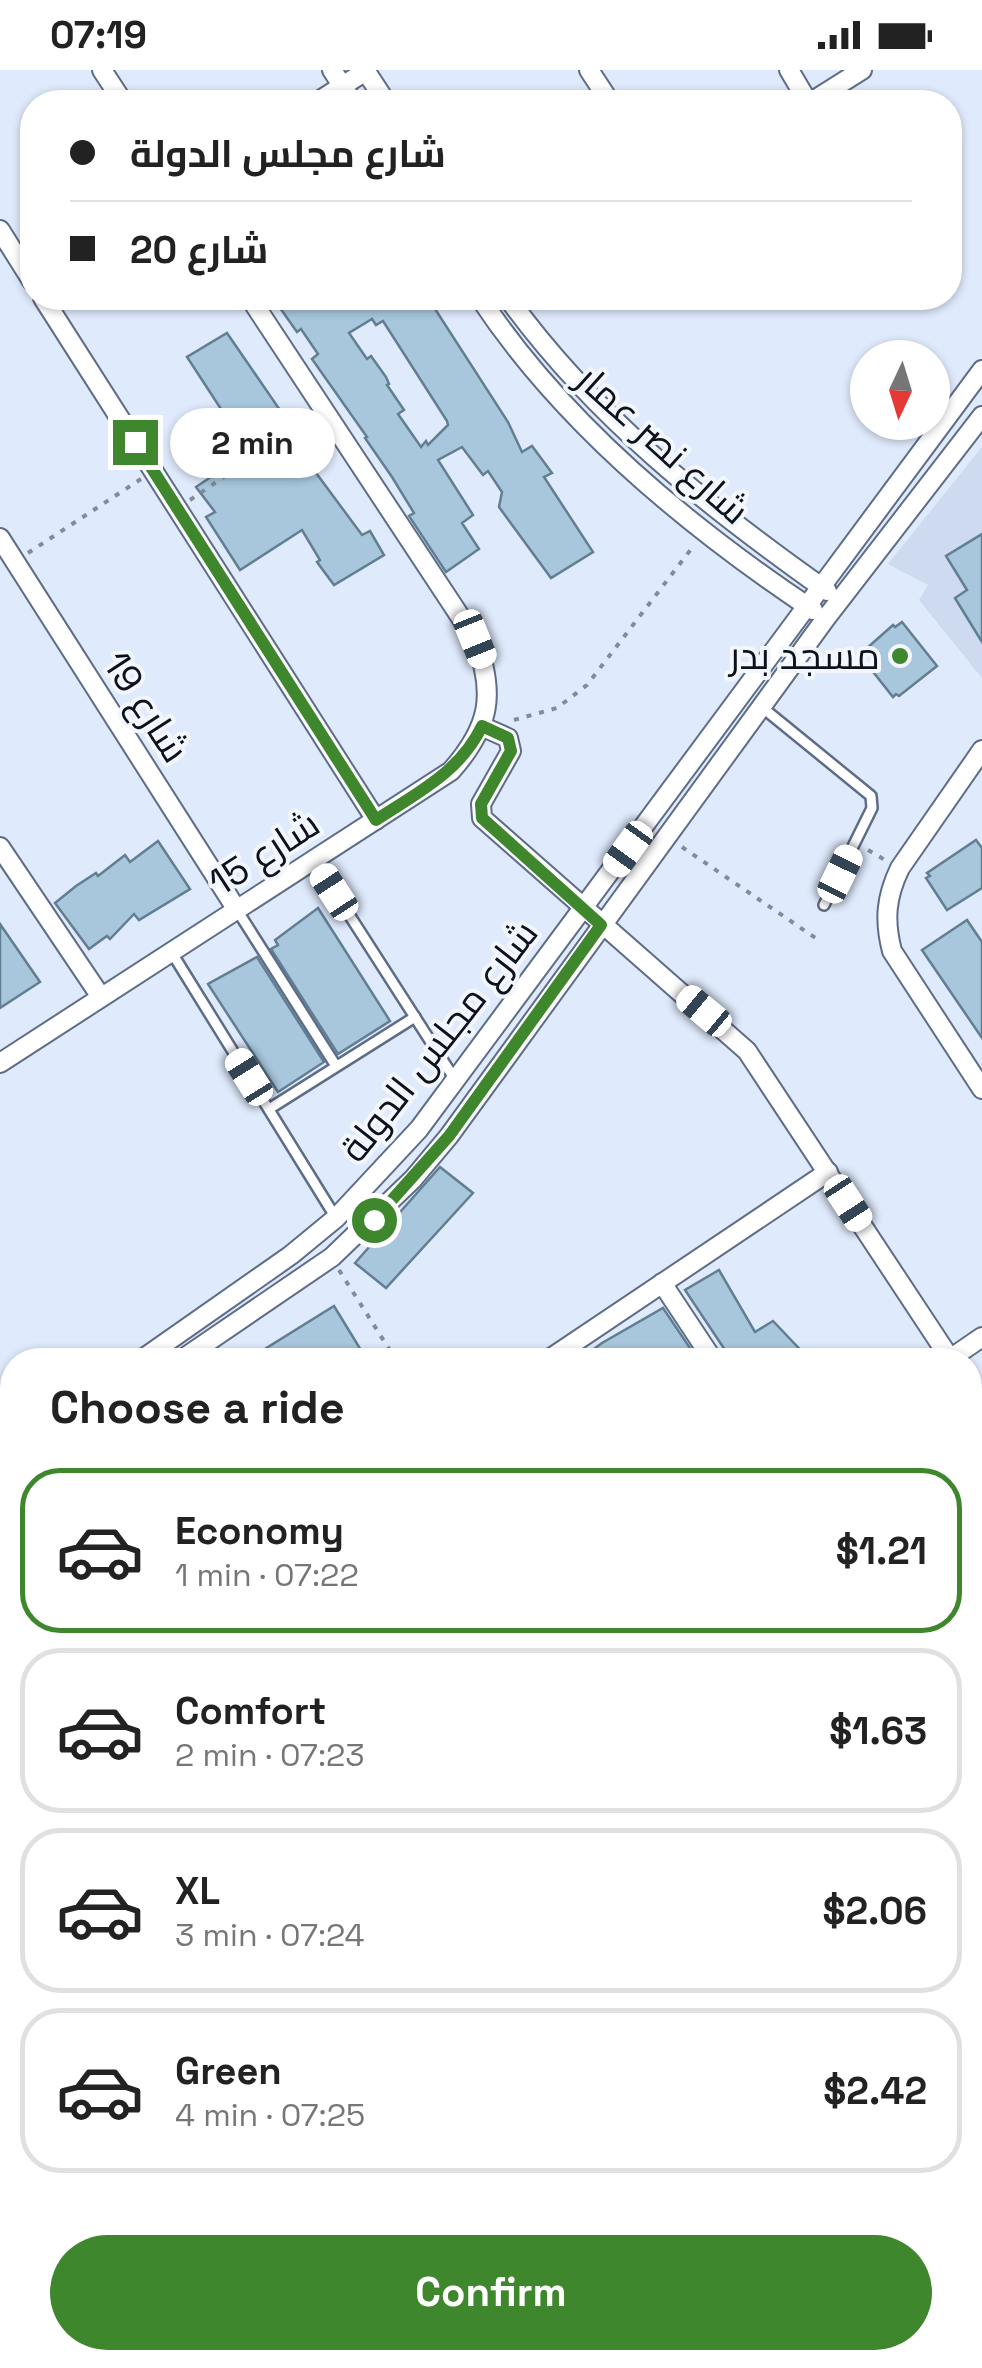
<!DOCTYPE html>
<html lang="en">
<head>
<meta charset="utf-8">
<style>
  body { margin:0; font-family:"Space Grotesk",Cairo,sans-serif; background:#f6f6f6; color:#222; height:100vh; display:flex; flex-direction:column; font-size:38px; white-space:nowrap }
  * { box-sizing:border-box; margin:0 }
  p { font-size:32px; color:#767676 }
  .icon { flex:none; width:55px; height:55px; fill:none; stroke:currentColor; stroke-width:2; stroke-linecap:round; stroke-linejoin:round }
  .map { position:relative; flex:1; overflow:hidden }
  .drawer { position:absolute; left:0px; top:1278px; width:982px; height:1022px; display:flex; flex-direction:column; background:#fff; border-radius:40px 40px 0 0; box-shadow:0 2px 8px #0004 }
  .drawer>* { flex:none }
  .top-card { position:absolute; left:20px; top:20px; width:942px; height:220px; border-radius:40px; box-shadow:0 2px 8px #0004; display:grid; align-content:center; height:220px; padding:0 50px; background:#fff }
  .needle { width:65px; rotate:184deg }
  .tools { position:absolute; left:850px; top:270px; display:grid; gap:20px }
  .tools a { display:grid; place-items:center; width:100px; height:100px; border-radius:50%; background:#fff; box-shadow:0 2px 8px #0004; font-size:50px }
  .end { position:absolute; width:45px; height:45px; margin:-22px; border:12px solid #3f872d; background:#fff; box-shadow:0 0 0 5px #fff }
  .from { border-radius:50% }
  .bubble { position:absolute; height:70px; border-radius:35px; background:#fff; box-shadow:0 2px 8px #0004; font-size:32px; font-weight:700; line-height:70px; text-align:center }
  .car { position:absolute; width:30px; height:60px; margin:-30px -15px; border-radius:12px; box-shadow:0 0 8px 2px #0007; background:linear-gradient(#fff 24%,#345 0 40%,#fff 0 76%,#345 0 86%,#fff 0) }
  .top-card b { display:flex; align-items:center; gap:35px; height:95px; font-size:38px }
  .top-card b+b { border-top:2px solid #e0e0e0 }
  .top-card i { width:25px; height:25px; background:#222 }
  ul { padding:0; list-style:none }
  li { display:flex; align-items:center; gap:30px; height:165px; margin:0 20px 15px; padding:0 30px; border:5px solid #e0e0e0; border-radius:40px }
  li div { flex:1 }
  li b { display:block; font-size:38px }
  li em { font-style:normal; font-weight:700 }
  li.on { border-color:#3f872d }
  li>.icon { width:90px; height:90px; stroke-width:1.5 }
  h2 { padding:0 50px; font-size:45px; line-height:120px }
  .button { display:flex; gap:20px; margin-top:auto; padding:20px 50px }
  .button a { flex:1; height:115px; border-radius:60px; background:#3f872d; color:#fff; font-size:40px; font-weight:700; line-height:115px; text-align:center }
  .status { display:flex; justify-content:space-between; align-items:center; height:70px; padding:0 50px; background:#fff; direction:ltr }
  .status svg { height:28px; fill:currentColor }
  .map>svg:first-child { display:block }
  .built { fill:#cddaef }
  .industrial { fill:url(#industrial-grid) }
  .building { fill:#a8c7dd; stroke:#617e92; stroke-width:2.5; fill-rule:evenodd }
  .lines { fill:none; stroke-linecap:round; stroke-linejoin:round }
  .service-casing { stroke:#5e6d87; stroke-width:14 }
  .minor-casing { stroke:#5e6d87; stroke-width:22 }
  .secondary-casing { stroke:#5e6d87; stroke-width:30 }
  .path { stroke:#828b99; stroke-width:4; stroke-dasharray:5 8; stroke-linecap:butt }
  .service { stroke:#fff; stroke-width:9 }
  .minor { stroke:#fff; stroke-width:18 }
  .secondary { stroke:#fff; stroke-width:25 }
  .route { stroke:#3f872d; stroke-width:12 }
  .poi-dot { fill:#3f872d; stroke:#f3f7fd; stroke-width:4 }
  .labels { text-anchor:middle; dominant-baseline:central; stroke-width:8; stroke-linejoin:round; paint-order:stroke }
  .street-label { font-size:38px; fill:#0c121c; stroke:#f3f7fd }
  .poi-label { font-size:38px; fill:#0c121c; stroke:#f3f7fd; text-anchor:end }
</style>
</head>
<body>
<div class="status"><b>07:19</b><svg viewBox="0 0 49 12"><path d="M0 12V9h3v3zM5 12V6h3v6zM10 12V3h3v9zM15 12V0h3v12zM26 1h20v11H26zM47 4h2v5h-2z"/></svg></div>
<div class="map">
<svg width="982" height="2298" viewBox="0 0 982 2298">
  <defs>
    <pattern id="industrial-grid" width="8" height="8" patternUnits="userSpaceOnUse" patternTransform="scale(2.5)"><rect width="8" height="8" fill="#cddaef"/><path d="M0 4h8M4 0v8" fill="none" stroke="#afbacc"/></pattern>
  </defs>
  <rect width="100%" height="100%" fill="#dfeafc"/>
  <!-- built -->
  <path class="built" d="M982 377V608L919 530 928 515 888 494Z"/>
  <!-- industrial -->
  <path class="industrial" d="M982 1896V2298H383L398 2288H970V1906Z"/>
  <!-- building -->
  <g class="building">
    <path d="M273 228H333L338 235 349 228H428L508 352 522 382 532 376 552 403 544 407 593 482 551 508 499 437 502 422 488 401 483 405 462 377 438 390 473 445 462 453 479 479 446 502 409 446 414 443 392 407 365 368 367 367 312 289 318 284 301 259 297 262ZM372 249 376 255 383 251 447 351 448 355 428 375 426 371 421 377 398 344 404 340 387 315 389 314 386 307 371 286 367 289 349 263Z"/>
    <path d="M227 263 282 343 279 344 305 388 362 465 370 461 384 485 334 515 317 492 320 490 302 460 240 500 206 447 215 442 196 417 245 384 247 379 187 287Z"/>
    <path d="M982 464V572L955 528 967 520 946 486Z"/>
    <path d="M902 552 937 596 899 626 896 624 893 627 870 598 877 593 866 579 893 555 895 557Z"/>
    <path d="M976 770 982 778V818L947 840 926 808 930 806 927 803Z"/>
    <path d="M158 771 190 819 139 850 134 844 110 869 107 866 89 879 55 833 76 816 96 803 98 806 125 785 130 792Z"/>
    <path d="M318 838 390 951 338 984 271 879 278 875 275 870Z"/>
    <path d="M967 850 982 872V968L922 880Z"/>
    <path d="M0 854 40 912 0 938Z"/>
    <path d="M257 887 324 992 278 1022 208 914Z"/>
    <path d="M440 1097 473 1123 386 1218 355 1193Z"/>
    <path d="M719 1200 755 1262 773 1251 810 1290H725L722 1282 725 1280 685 1220Z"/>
    <path d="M334 1236 367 1290H247Z"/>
    <path d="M663 1238 698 1290H579L602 1273Z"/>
  </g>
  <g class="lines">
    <!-- service casing -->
    <g class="service-casing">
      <g id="service">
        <path d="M763 638 871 726 872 738 824 835"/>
        <path d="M314 790 454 1008"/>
        <path d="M237 840 336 996"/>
        <path d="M172 883 336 1148"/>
        <path d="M269 1039 415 947"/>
        <path d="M970 1966 982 1956"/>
        <path d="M831 2288 838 2298"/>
        <path d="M458 2298 474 2288"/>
      </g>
    </g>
    <!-- minor casing -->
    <g class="minor-casing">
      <g id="minor">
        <path d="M102 0 123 32"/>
        <path d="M332 0 353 32"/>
        <path d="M365 0 386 32"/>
        <path d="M589 0 610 32"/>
        <path d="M789 0 808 32"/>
        <path d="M317 32 366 1"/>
        <path d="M811 32 862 0"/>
        <path d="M0 160 32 211"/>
        <path d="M43 228 376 750"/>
        <path d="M480 228C562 352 690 458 813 540"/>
        <path d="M508 228C593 346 708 437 827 521"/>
        <path d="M0 468 237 840"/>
        <path d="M481 656 508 668 511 681 481 734 482 748 747 981 951 1290"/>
        <path d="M982 680 900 798C886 827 884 850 892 881L982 1019"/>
        <path d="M0 777 101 927"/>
        <path d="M0 993 451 701C490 657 496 624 475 569L250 228"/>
        <path d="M662 1213 713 1290"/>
        <path d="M950 1289 982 1267"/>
        <path d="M141 1290 291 1185 336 1148 419 1059 982 300"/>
        <path d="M181 1290 332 1187 413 1109 449 1066 826 548 982 346"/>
        <path d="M548 1290 828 1102"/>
        <path d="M970 1319 982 1337"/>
        <path d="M0 1378 12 1370"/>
        <path d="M0 1404 12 1396"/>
        <path d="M970 1550 982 1535"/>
        <path d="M0 1803 12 1822"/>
        <path d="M970 1819 982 1808"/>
        <path d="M0 1847 12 1867"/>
        <path d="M970 2025 982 2015"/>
        <path d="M970 2062 982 2065"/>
        <path d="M216 2298 217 2288"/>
        <path d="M247 2298 264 2288"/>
        <path d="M857 2298 872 2288"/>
      </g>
    </g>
    <!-- secondary casing -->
    <g class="secondary-casing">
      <g id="secondary">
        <path d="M970 1869 982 1859"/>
        <path d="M970 1925 982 1915"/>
        <path d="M328 2298 345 2288"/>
        <path d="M398 2298 415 2288"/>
      </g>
    </g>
    <!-- path -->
    <g class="path">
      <path d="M190 430 310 348"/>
      <path d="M28 483 141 409"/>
      <path d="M514 650 557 638 587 615 695 474"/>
      <path d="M682 777 817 869"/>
      <path d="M868 780 885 790"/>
      <path d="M339 1200 396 1290"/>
      <path d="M0 1679 12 1671"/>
    </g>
    <!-- service -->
    <use href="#service" class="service"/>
    <!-- minor -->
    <use href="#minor" class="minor"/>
    <!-- secondary -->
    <use href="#secondary" class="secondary"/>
  </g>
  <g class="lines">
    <!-- route -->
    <path class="route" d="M135 372 376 750C417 723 460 702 482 656L508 668 511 681 481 734 482 748 601 855 449 1066 374 1150"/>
  </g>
  <!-- markers -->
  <circle class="poi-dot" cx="900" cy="586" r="10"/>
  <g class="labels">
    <!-- street labels -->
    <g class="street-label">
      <text transform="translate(663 375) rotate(42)">شارع نصر عمار</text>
      <text transform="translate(146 637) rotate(57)">شارع 19</text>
      <text transform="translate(264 783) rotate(-33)">شارع 15</text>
      <text transform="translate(439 971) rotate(-52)">شارع مجلس الدولة</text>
    </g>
    <!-- poi labels -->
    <g class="poi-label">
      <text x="880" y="586">مسجد بدر</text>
    </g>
  </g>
</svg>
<div class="tools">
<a><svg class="needle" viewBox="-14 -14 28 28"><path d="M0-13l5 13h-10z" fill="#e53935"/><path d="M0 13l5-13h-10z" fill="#767676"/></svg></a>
</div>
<i class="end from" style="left:374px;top:1150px"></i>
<i class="end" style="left:135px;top:372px"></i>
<div class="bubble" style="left:170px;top:338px;width:165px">2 min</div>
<i class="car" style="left:475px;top:569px;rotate:158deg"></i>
<i class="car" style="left:628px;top:779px;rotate:216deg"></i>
<i class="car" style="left:840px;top:804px;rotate:26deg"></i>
<i class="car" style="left:334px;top:822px;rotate:327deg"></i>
<i class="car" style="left:704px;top:941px;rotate:310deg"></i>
<i class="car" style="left:249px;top:1007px;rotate:328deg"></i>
<i class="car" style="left:848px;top:1133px;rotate:147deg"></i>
<div class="top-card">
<b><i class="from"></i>شارع مجلس الدولة</b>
<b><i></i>شارع 20</b>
</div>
<section class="drawer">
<h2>Choose a ride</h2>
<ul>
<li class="on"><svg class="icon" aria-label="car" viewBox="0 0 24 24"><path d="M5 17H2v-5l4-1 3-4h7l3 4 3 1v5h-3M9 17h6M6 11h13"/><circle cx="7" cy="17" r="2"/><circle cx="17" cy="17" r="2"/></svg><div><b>Economy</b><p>1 min · 07:22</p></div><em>$1.21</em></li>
<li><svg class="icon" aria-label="car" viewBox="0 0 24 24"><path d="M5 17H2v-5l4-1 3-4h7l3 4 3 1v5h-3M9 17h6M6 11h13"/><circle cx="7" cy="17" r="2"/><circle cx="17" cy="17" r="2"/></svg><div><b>Comfort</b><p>2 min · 07:23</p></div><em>$1.63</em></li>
<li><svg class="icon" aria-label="car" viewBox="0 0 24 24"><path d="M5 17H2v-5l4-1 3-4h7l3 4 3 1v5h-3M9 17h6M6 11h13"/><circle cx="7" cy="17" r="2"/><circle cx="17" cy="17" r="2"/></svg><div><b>XL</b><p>3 min · 07:24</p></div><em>$2.06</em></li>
<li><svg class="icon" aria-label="car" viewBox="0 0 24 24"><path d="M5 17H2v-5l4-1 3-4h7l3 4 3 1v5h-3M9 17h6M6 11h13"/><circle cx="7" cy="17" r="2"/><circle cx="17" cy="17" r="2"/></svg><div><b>Green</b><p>4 min · 07:25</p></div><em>$2.42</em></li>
</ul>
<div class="button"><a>Confirm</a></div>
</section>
</div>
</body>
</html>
